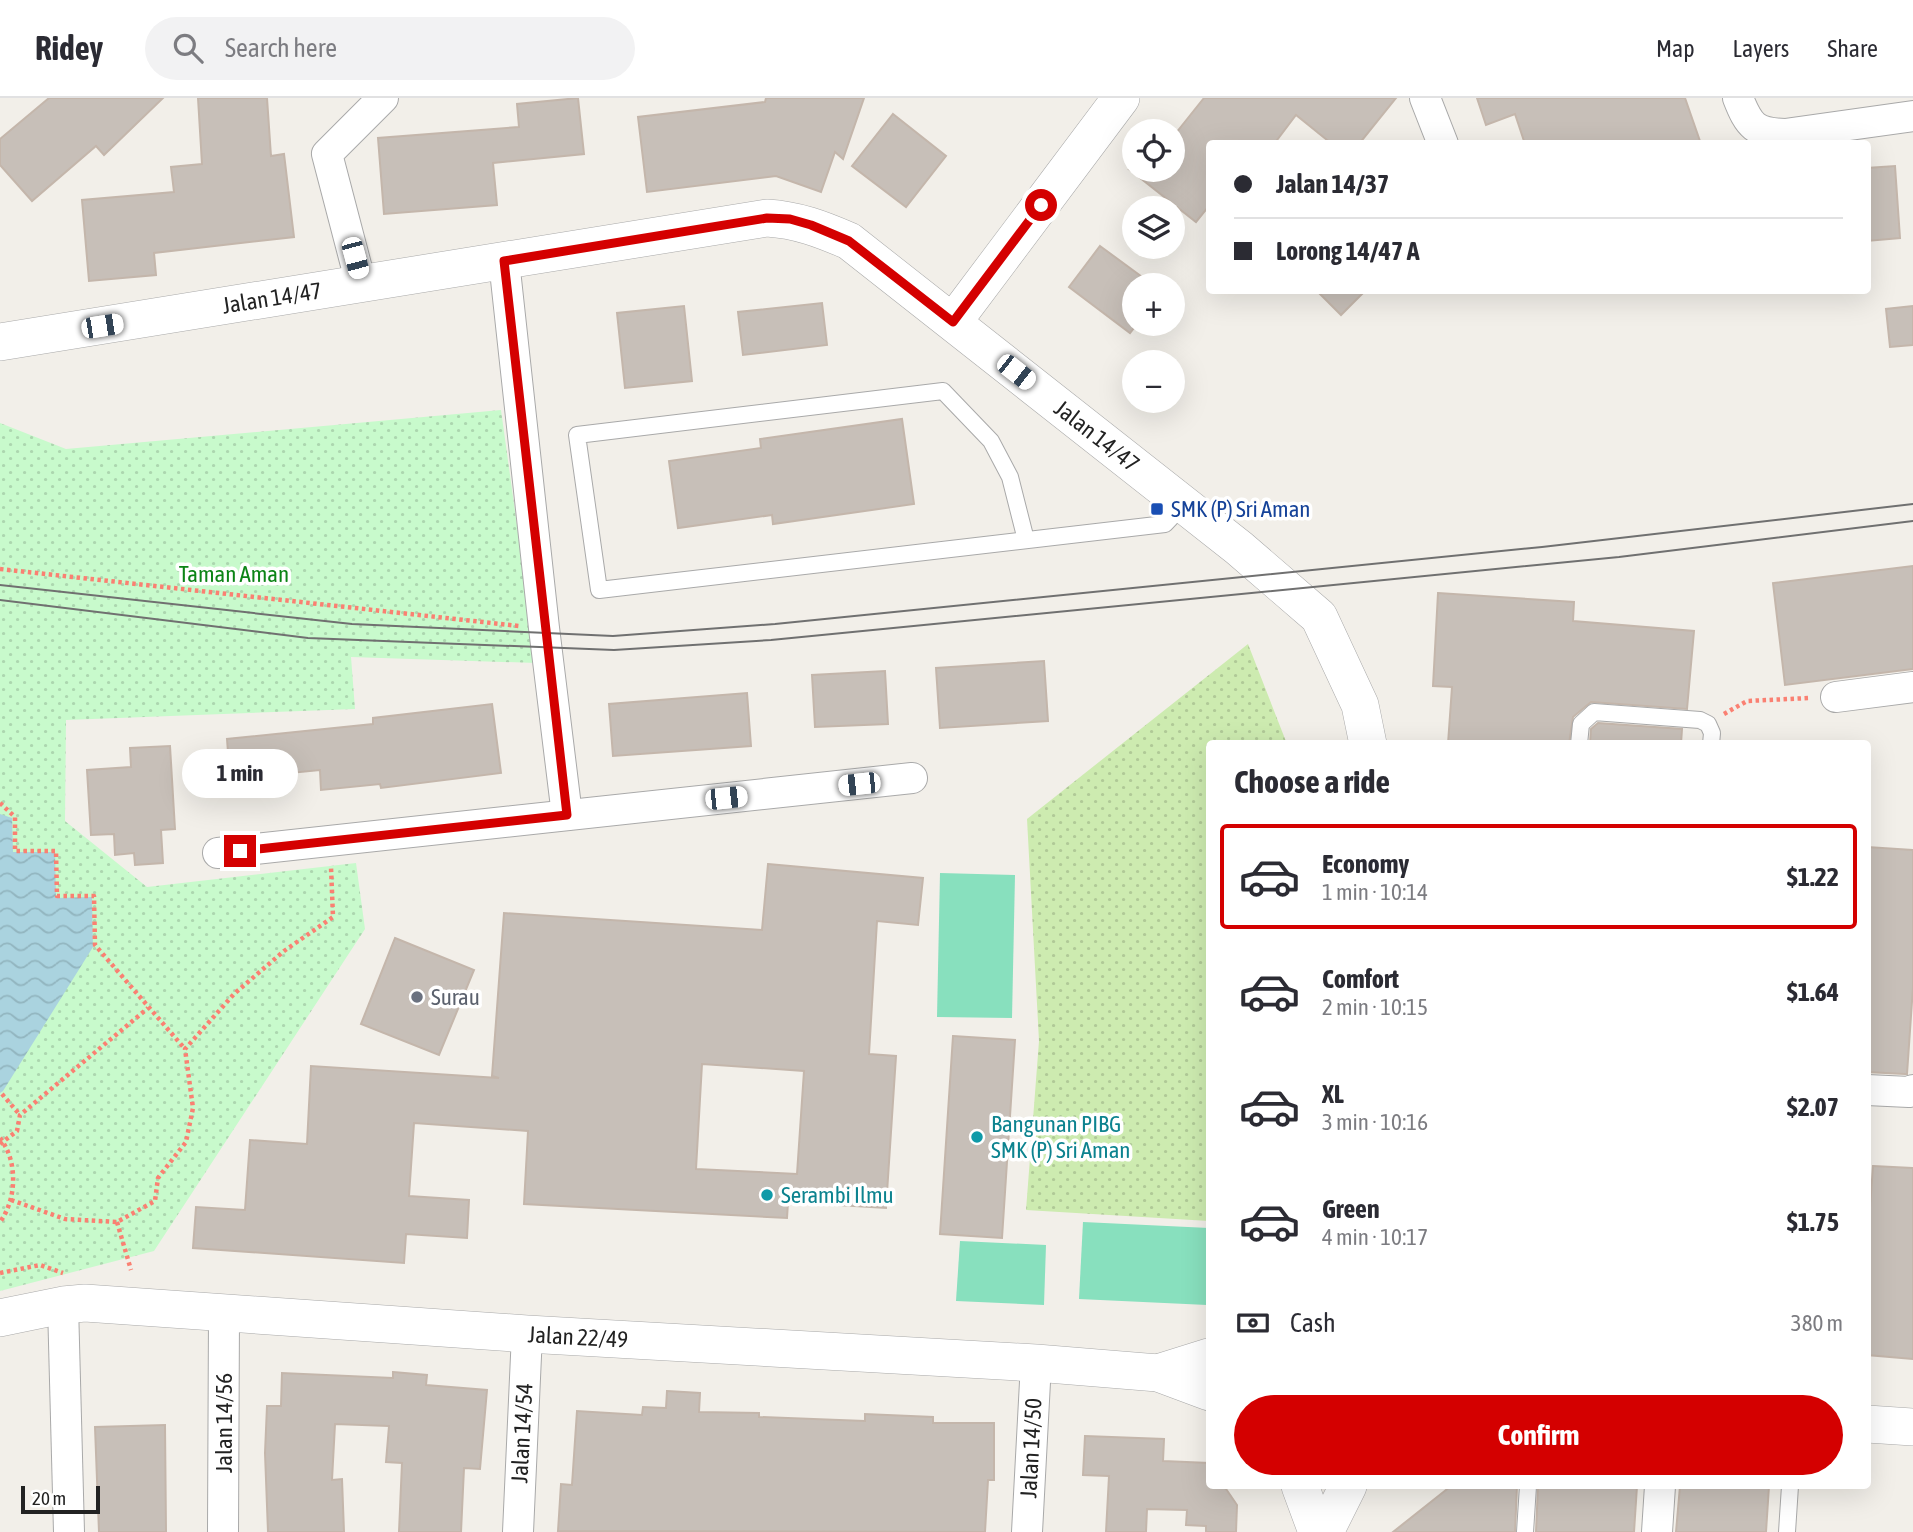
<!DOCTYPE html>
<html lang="en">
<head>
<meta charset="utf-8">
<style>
  body { margin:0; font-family:"Asap Condensed",sans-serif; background:#f2f2f3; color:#2b2b33; height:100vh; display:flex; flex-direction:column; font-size:26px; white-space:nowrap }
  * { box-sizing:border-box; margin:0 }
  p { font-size:23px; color:#7c7c81 }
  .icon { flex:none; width:38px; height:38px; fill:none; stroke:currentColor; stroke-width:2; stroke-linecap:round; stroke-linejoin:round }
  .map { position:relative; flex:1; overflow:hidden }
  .panel { position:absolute; left:1206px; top:642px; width:665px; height:749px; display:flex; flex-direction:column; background:#fff; border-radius:7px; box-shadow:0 7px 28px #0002 }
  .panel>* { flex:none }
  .top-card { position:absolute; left:1206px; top:42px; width:665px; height:154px; border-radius:7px; box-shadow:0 7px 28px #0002; display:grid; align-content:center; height:154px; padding:0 28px; background:#fff }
  .buttons { position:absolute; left:1122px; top:21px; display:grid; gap:14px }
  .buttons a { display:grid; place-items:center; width:63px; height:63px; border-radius:50%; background:#fff; box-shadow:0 7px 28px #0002; font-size:35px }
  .scale { position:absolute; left:21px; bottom:18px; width:79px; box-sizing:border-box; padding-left:7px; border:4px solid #222; border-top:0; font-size:19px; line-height:24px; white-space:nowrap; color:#222; -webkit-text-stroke:5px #fff; paint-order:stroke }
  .end { position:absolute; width:32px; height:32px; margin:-16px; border:9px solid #d40000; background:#fff; box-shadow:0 0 0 4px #fff }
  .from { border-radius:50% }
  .bubble { position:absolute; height:49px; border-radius:24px; background:#fff; box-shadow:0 7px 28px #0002; font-size:23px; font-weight:700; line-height:49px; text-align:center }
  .car { position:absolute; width:21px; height:42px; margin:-21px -10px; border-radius:9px; box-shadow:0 0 5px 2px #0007; background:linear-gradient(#fff 24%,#345 0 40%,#fff 0 76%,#345 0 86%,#fff 0) }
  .top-card b { display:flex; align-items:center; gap:24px; height:66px; font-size:26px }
  .top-card b+b { border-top:2px solid #e1e1e2 }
  .top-card i { width:18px; height:18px; background:#2b2b33 }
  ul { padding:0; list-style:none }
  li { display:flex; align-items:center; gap:21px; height:105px; margin:0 14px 10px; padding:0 14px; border:4px solid transparent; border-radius:7px }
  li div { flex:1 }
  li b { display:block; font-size:26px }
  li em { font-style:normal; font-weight:700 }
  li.current { border-color:#d40000 }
  li>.icon { width:63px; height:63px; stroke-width:1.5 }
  h2 { padding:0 28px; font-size:32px; line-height:84px }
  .pay { display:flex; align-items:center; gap:18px; height:77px; padding:0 28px; font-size:26px }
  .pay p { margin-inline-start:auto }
  .cta { display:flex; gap:14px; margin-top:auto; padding:14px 28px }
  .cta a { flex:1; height:80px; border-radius:42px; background:#d40000; color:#fff; font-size:28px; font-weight:700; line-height:80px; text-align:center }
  header { display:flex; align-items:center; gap:42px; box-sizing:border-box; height:98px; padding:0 35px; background:#fff; border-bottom:2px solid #e1e1e2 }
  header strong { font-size:33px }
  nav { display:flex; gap:38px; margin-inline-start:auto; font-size:24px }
  .search { width:490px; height:63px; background:#f2f2f3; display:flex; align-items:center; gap:18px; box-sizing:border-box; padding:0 24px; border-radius:38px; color:#7c7c81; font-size:26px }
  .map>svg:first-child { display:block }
  .grass { fill:url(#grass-dots) }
  .park { fill:url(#park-dots) }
  .pitch { fill:#88e0be }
  .water { fill:url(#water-waves) }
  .building { fill:#c7bfb8; stroke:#c4b6ab; stroke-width:2; fill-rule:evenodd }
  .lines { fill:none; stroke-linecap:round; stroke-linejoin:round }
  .service-casing { stroke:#a9a9a9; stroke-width:18 }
  .minor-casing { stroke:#a9a9a9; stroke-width:32 }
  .tertiary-casing { stroke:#a9a9a9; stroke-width:38 }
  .path { stroke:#fa8072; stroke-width:4.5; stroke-dasharray:3.5 3.5; stroke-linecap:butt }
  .service { stroke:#fff; stroke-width:16 }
  .minor { stroke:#fff; stroke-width:30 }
  .tertiary { stroke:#fff; stroke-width:37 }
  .tram { stroke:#707070; stroke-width:2 }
  .route { stroke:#d40000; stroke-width:9 }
  .transit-dot { fill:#1a4fb4; stroke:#fff; stroke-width:2.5 }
  .worship-dot { fill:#6b7280; stroke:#fff; stroke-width:2.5 }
  .culture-dot { fill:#0f9aa8; stroke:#fff; stroke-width:2.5 }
  .labels { text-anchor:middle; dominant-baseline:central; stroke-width:7; stroke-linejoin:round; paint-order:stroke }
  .street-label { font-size:23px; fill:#222; stroke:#fff }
  .transit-label { font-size:23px; fill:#164399; stroke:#fff; text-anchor:start }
  .park-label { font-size:23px; fill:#0c8416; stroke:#fff }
  .worship-label { font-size:23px; fill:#5b616d; stroke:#fff; text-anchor:start }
  .culture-label { font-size:23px; fill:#0d838f; stroke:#fff; text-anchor:start }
</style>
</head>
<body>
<header>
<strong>Ridey</strong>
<div class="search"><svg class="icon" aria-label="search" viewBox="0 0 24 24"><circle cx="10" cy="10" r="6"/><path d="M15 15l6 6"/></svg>Search here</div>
<nav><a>Map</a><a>Layers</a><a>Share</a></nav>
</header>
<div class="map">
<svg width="1913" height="1434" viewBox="0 0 1913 1434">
  <defs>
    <pattern id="grass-dots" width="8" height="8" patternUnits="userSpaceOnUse" patternTransform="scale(1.75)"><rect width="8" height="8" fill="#cdebb0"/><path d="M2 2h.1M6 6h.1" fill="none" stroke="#b0c997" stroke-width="1.8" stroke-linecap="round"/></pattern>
    <pattern id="park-dots" width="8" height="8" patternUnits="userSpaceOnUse" patternTransform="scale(1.75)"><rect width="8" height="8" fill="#c8facc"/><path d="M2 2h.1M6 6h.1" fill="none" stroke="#acd6af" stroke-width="1.8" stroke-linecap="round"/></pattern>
    <pattern id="water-waves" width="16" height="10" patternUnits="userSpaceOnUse" patternTransform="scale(1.75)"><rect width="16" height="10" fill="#aad3df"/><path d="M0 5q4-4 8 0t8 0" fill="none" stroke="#92b5bf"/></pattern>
  </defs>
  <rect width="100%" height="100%" fill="#f2efe9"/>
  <!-- grass -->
  <path class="grass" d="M1248 546 1287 646H1209V1123L1026 1112 1039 943 1027 721Z"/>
  <!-- park -->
  <path class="park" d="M501 312 536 565 351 559 355 611 66 622 65 723 147 789 356 765 365 831 154 1153 0 1193V325L66 351Z"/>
  <!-- pitch -->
  <g class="pitch">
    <path d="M940 775 1015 777 1012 920 937 919Z"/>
    <path d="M1083 1124 1209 1130 1207 1207 1079 1201Z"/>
    <path d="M960 1143 1046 1147 1044 1207 956 1203Z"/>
  </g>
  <!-- water -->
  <path class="water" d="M0 716 12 720 13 754H55L56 800 92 799 93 849 3 993 0 995Z"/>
  <!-- building -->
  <g class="building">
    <path d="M49 0H163L104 57 96 48 32 103 0 67V41Z"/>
    <path d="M198 0H267L271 58 284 56 294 139 154 155 156 177 89 183 82 102 174 94 171 69 202 66Z"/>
    <path d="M578 0 584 56 493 65 497 107 384 116 378 40 519 29 517 6Z"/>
    <path d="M766 0H864L843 61 835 54 821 94 776 78 647 94 638 19 765 4Z"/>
    <path d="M1204 0H1396L1359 46H1332L1296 17 1274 46H1209V108L1196 124 1130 72H1172V40Z"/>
    <path d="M1477 0H1685L1701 46H1525L1515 16 1486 27Z"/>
    <path d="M893 16 946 58 906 109 852 68Z"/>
    <path d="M1895 68 1900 140 1867 143V70Z"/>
    <path d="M1100 148 1153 187H1134V226H1137L1130 235 1069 189Z"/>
    <path d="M1316 192H1366L1341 217Z"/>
    <path d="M822 205 827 247 743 257 738 214Z"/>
    <path d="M684 208 692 283 625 290 617 215Z"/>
    <path d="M1913 208V247L1890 249 1886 211Z"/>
    <path d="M902 321 914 406 773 426 772 417 678 430 669 363 761 350 760 341Z"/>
    <path d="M1913 468V571L1785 587 1773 485Z"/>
    <path d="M1438 495 1574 504 1573 523 1694 533 1687 611 1591 604 1573 619 1569 646H1448L1452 589 1433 588Z"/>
    <path d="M1044 563 1048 623 940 630 936 570Z"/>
    <path d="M885 573 888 626 815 629 812 577Z"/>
    <path d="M747 595 751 648 613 658 609 606Z"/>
    <path d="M492 606 501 675 381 690 380 686 321 692 320 672 230 681 227 641 373 626V620Z"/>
    <path d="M1598 625 1682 631 1681 646H1590L1591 631Z"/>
    <path d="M170 648 175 731 161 732 163 765 135 767 134 755 115 757 114 736 91 737 87 672 131 669 130 650Z"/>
    <path d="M1867 749 1913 752V889L1907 976H1905L1867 974Z"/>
    <path d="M768 766 923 780 918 827 877 823 869 956 896 958 886 1110 788 1104 787 1120 524 1106 528 1033 414 1025 409 1098 469 1102 467 1140 406 1136 404 1165 193 1150 196 1109 245 1112 250 1042 307 1046 311 968 499 980 492 978 504 815 762 832ZM702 966 804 973 797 1076 696 1071Z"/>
    <path d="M395 840 474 872 439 957 361 926Z"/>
    <path d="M953 938 1015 942 1002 1140 940 1136Z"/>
    <path d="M1873 1068 1913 1070V1261L1867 1257V1150Z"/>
    <path d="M393 1274 427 1277 426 1287 487 1292 480 1371 464 1370 461 1434H399L402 1365 386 1364 389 1328 335 1326 332 1382 342 1381 344 1434H268L265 1355 267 1308H281L282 1275 393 1280Z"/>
    <path d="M667 1293 700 1295 699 1314 759 1315V1319L865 1323V1316L933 1319V1325H994V1382H988L985 1434 558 1433 561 1386 572 1387 577 1313 642 1317 643 1309 666 1310Z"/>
    <path d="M165 1327 166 1434H99L95 1329Z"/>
    <path d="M1085 1338 1164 1341 1163 1363 1209 1365V1388H1224L1237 1407 1236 1434H1206V1428L1186 1427 1187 1412 1147 1411 1146 1434H1106L1109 1378 1083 1377Z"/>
    <path d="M1451 1388H1517L1515 1434H1393Z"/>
    <path d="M1538 1388H1637L1634 1434H1536Z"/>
    <path d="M1680 1388H1769L1766 1434H1676Z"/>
  </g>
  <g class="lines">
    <!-- service casing -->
    <g class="service-casing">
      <g id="service">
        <path d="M1026 442 1010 379 991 343 943 293 577 337 599 492 1165 426 1184 406"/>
        <path d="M1579 646 1581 626 1594 614 1700 622 1708 626 1712 635 1711 646"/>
        <path d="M1525 1434 1528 1388"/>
        <path d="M1787 1434 1790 1388"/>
      </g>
    </g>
    <!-- minor casing -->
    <g class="minor-casing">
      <g id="minor">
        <path d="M1425 0 1443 46"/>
        <path d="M1738 0C1749 28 1755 35 1785 36L1913 18"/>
        <path d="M504 163 544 530 567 717"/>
        <path d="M361 186 327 56 383 0"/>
        <path d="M1836 599 1913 589"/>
        <path d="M218 755 912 680"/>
        <path d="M1867 992 1909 994 1913 992"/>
        <path d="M63 1207 69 1434"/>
        <path d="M223 1434 224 1216"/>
        <path d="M518 1434 527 1236"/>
        <path d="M1027 1434 1036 1265"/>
        <path d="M1657 1434 1660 1388"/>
      </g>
    </g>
    <!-- tertiary casing -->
    <g class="tertiary-casing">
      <g id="tertiary">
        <path d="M953 224 1121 0"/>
        <path d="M0 244 767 120C798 122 821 131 849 143L1239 450 1319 519 1360 607 1368 646"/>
        <path d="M0 1220 63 1207 85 1205 527 1236 1036 1265 1158 1275 1209 1294"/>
        <path d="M1158 1275 1209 1259"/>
        <path d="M1867 1326 1913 1329"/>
        <path d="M1300 1388 1317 1434"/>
        <path d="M1325 1434 1348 1388"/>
      </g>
    </g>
    <!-- path -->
    <g class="path">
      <path d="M0 471 519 528"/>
      <path d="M1724 616 1747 603 1810 600"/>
      <path d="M0 705 15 719V753H56L57 798H94L95 847 185 951"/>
      <path d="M2 996 20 1017"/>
      <path d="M0 1040C18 1063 17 1101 0 1124"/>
      <path d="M0 1046 17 1033 20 1017 148 910"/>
      <path d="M11 1102 65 1121 117 1124 155 1103 158 1080 186 1044 193 1010 185 951 234 896 284 853 333 819 331 769"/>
      <path d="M117 1124 131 1172"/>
      <path d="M0 1175 40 1167 63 1175"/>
    </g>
    <!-- service -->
    <use href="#service" class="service"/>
    <!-- minor -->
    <use href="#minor" class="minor"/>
    <!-- tertiary -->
    <use href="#tertiary" class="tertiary"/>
    <!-- tram -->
    <g class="tram">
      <path d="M0 487 352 526 613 538 775 526 1542 449 1913 406"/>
      <path d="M0 502 308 540 614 552 771 542 1619 459 1913 423"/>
    </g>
  </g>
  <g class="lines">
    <!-- route -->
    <path class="route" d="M240 753 567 717 504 163 767 120 790 121 811 127 849 143 953 224 1041 107"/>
  </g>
  <!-- markers -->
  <rect class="transit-dot" x="1150" y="404" width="14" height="14" rx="3.5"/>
  <circle class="worship-dot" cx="417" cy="899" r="7"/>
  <g class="culture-dot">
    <circle cx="977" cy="1039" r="7"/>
    <circle cx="767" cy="1097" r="7"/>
  </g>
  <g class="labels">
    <!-- street labels -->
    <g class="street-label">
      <text transform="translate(272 200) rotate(-9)">Jalan 14/47</text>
      <text transform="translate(1097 338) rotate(38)">Jalan 14/47</text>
      <text transform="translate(578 1239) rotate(3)">Jalan 22/49</text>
      <text transform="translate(224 1325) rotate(-90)">Jalan 14/56</text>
      <text transform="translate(522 1335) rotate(-87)">Jalan 14/54</text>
      <text transform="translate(1031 1350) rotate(-87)">Jalan 14/50</text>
    </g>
    <!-- transit labels -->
    <g class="transit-label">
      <text x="1171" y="411">SMK (P) Sri Aman</text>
    </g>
    <!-- park labels -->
    <g class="park-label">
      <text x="234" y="476">Taman Aman</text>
    </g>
    <!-- worship labels -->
    <g class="worship-label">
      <text x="431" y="899">Surau</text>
    </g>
    <!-- culture labels -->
    <g class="culture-label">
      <text x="991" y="1026">Bangunan PIBG<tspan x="991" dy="26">SMK (P) Sri Aman</tspan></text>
      <text x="781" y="1097">Serambi Ilmu</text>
    </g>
  </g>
</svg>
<div class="buttons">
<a><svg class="icon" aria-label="locate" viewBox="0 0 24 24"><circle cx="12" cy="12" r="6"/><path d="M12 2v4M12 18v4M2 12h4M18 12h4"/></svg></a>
<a><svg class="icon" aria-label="layers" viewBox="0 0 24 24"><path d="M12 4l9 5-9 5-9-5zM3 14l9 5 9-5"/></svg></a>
<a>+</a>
<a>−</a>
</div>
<div class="scale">20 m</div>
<i class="end from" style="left:1041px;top:107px"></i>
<i class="end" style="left:240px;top:753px"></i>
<div class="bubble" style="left:182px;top:651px;width:116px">1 min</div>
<i class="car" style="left:355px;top:160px;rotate:165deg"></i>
<i class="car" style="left:102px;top:228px;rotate:81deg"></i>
<i class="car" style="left:1016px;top:274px;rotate:128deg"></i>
<i class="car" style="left:859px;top:686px;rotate:264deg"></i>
<i class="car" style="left:726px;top:700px;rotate:84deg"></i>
<div class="top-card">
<b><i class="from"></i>Jalan 14/37</b>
<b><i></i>Lorong 14/47 A</b>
</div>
<section class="panel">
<h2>Choose a ride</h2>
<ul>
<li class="current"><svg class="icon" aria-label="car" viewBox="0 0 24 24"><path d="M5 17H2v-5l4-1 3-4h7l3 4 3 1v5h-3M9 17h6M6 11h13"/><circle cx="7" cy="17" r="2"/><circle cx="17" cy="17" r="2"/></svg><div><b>Economy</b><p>1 min · 10:14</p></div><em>$1.22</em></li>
<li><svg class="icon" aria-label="car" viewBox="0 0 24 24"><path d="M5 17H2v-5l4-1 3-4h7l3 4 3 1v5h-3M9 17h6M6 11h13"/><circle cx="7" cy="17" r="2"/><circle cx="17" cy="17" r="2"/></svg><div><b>Comfort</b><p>2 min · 10:15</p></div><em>$1.64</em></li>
<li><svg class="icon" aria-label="car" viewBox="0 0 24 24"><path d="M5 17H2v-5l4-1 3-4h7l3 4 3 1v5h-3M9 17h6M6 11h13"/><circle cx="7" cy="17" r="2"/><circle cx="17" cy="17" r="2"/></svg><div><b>XL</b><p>3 min · 10:16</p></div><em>$2.07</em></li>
<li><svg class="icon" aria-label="car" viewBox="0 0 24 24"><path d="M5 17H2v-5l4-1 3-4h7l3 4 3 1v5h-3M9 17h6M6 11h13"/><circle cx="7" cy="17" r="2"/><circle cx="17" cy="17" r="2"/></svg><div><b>Green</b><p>4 min · 10:17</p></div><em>$1.75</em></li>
</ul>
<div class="pay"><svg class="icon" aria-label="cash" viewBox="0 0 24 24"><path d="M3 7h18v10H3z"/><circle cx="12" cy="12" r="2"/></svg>Cash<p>380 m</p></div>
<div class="cta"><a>Confirm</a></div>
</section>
</div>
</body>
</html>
